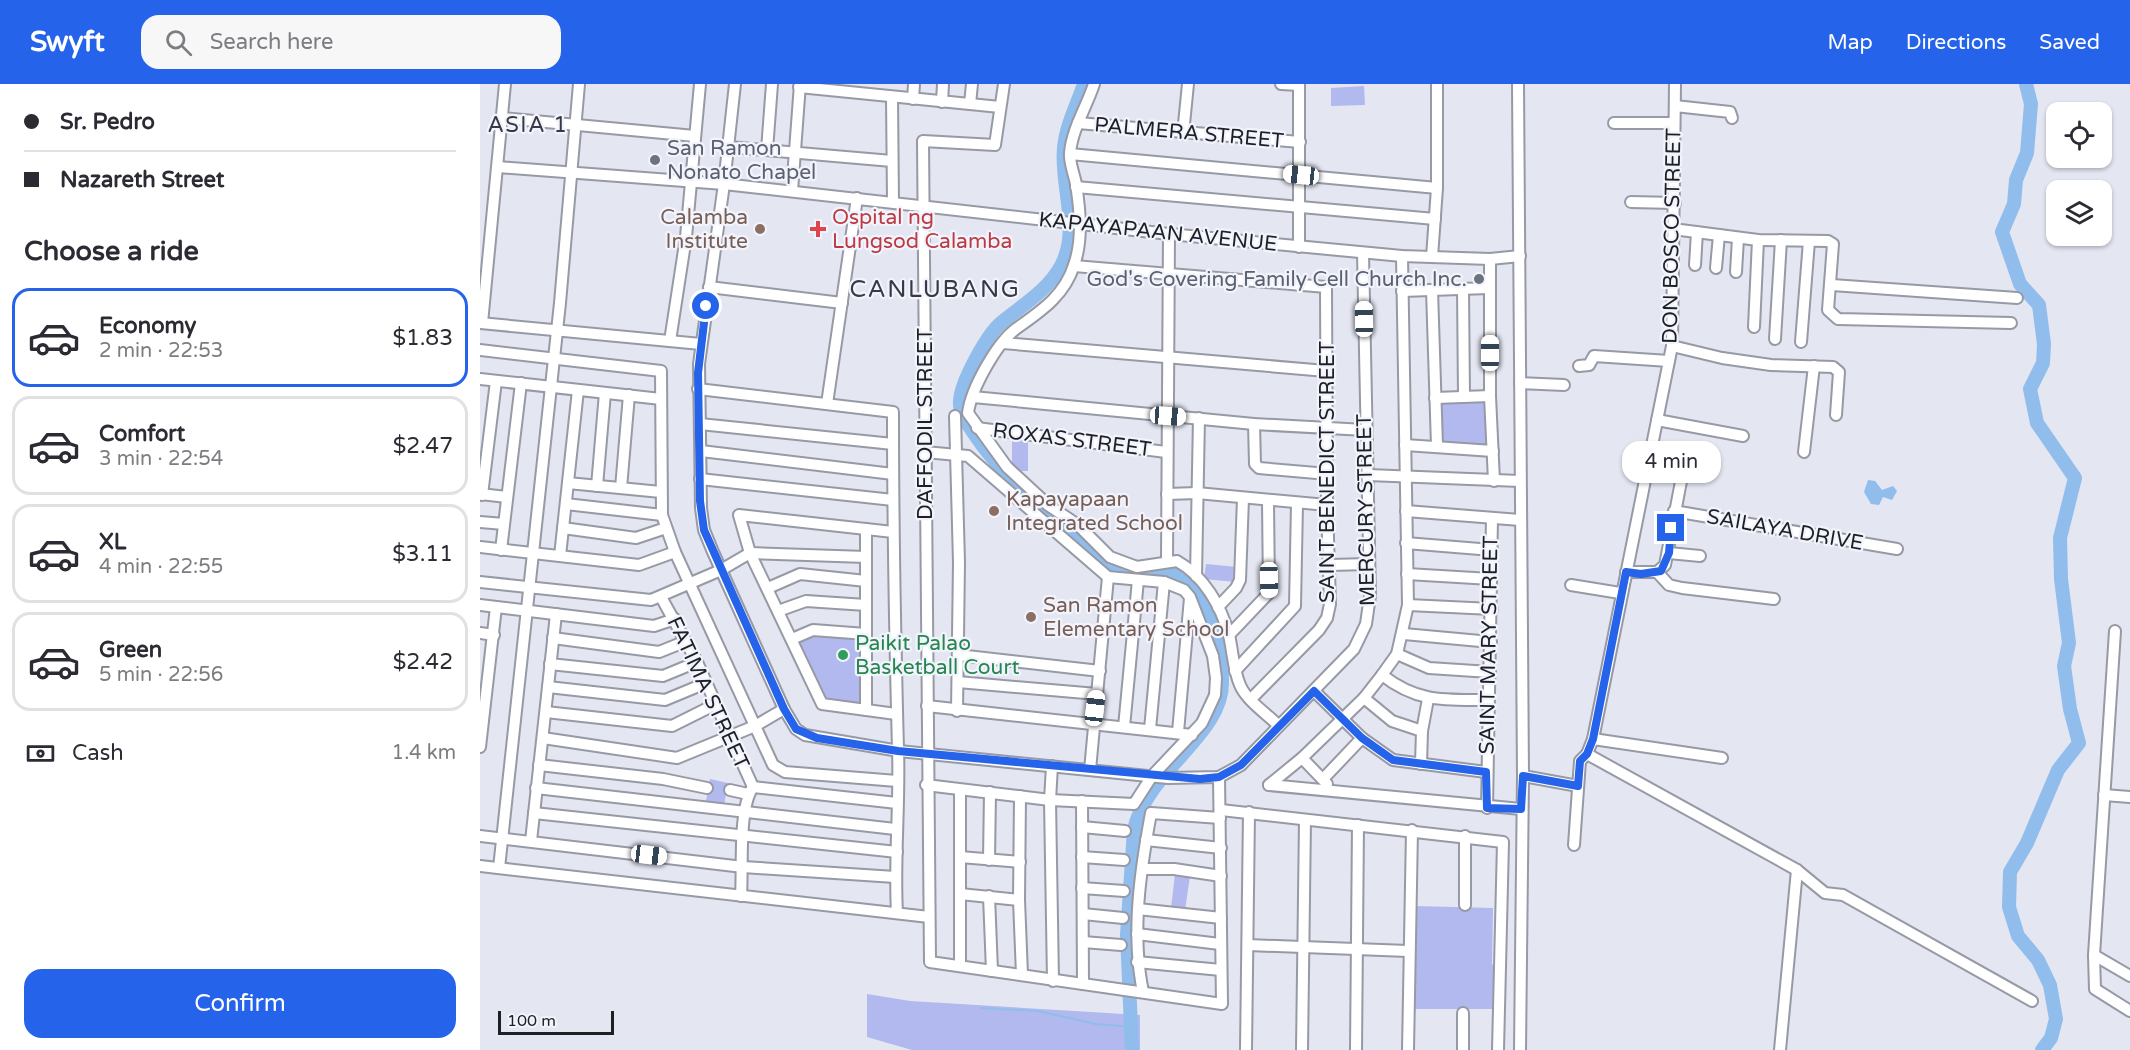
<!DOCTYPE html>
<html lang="en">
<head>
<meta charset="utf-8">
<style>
  body { margin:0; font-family:"Varela Round",sans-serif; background:#f7f7f7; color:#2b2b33; height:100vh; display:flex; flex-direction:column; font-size:22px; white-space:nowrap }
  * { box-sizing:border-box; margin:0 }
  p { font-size:20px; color:#7c7c81 }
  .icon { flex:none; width:33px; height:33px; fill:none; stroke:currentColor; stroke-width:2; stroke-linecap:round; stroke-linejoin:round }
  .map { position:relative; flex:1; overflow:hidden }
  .details { display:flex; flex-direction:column; background:#fff; width:480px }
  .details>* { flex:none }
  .top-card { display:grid; align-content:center; height:132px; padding:0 24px; background:#fff }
  .tools { position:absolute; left:1566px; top:18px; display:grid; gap:12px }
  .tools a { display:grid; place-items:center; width:66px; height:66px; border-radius:12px; background:#fff; box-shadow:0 2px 4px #0004; font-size:30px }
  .scale { position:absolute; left:18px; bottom:15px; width:116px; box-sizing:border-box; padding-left:6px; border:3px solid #1f2024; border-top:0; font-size:16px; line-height:21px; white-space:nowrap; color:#1f2024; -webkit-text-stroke:4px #f2f4fd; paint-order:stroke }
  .end { position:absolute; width:27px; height:27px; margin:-14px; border:8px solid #2563eb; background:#fff; box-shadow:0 0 0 3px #fff }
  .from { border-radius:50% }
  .bubble { position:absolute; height:42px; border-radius:18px; background:#fff; box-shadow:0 2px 4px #0004; font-size:20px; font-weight:600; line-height:42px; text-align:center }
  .car { position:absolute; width:18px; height:36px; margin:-18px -9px; border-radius:8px; box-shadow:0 0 4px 2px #0007; background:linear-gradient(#fff 24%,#345 0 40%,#fff 0 76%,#345 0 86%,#fff 0) }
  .top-card b { display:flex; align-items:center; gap:21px; height:57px; font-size:22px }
  .top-card b+b { border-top:2px solid #e1e1e2 }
  .top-card i { width:15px; height:15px; background:#2b2b33 }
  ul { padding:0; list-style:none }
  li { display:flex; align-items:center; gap:18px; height:99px; margin:0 12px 9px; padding:0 12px; border:3px solid #e1e1e2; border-radius:18px }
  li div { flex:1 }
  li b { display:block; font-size:22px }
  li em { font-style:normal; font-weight:600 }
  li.on { border-color:#2563eb }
  li>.icon { width:54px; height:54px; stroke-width:1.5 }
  h2 { padding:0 24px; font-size:27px; line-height:72px }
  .pay { display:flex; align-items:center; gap:15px; height:66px; padding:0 24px; font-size:22px }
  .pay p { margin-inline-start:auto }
  .cta { display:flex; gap:12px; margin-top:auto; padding:12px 24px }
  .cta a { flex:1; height:69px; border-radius:18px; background:#2563eb; color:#fff; font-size:24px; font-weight:600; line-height:69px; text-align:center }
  header { display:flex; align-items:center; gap:36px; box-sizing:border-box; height:84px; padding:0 30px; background:#2563eb; color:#fff }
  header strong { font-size:28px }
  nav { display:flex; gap:33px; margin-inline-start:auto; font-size:21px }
  .search { width:420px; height:54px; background:#f7f7f7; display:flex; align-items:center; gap:15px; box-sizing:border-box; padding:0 21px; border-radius:18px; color:#7c7c81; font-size:22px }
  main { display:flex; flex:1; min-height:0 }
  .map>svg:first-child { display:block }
  .green { fill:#b1b9ee }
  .water { fill:#90bdec }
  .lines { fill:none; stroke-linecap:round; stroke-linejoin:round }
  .stream { stroke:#90bdec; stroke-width:2 }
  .river { stroke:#90bdec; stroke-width:14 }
  .minor-casing { stroke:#9799a4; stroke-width:14 }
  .minor { stroke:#fff; stroke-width:10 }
  .route { stroke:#2563eb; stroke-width:8 }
  .worship-dot { fill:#6b7280; stroke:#f2f4fd; stroke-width:2 }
  .education-dot { fill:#8d6e63; stroke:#f2f4fd; stroke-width:2 }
  .health-dot { fill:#e0444e; stroke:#f2f4fd; stroke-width:2 }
  .leisure-dot { fill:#2e9e5b; stroke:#f2f4fd; stroke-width:2 }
  .labels { text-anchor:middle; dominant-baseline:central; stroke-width:4.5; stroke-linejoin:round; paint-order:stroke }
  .street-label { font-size:21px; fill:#1f2024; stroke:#f2f4fd }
  .worship-label { font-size:21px; fill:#5b616d; stroke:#f2f4fd; text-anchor:start }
  .education-label { font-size:21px; fill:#785e54; stroke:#f2f4fd; text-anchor:start }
  .health-label { font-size:21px; fill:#be3a42; stroke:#f2f4fd; text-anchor:start }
  .leisure-label { font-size:21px; fill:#27864d; stroke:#f2f4fd; text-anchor:start }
  .neighbourhood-label { font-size:22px; letter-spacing:1.5px; fill:#383942; stroke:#f2f4fd }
  .quarter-label { font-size:24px; letter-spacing:1.5px; fill:#383942; stroke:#f2f4fd }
</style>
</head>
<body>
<header>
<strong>Swyft</strong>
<div class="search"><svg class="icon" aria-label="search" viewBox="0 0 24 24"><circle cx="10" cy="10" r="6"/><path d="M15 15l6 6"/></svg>Search here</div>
<nav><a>Map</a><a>Directions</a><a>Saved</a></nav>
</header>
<main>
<section class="details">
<div class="top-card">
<b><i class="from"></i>Sr. Pedro</b>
<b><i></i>Nazareth Street</b>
</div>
<h2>Choose a ride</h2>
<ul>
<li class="on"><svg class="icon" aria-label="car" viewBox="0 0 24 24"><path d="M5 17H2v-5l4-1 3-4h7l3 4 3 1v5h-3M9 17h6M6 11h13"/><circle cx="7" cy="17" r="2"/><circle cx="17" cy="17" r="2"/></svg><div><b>Economy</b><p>2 min · 22:53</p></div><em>$1.83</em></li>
<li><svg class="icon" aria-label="car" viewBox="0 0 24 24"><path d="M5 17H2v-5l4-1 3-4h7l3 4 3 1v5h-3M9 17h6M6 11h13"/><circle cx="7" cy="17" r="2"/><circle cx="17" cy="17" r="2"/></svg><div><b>Comfort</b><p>3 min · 22:54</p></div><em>$2.47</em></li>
<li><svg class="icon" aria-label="car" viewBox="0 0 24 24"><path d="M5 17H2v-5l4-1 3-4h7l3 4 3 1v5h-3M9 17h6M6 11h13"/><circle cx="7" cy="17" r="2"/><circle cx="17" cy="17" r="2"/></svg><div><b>XL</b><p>4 min · 22:55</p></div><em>$3.11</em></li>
<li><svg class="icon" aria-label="car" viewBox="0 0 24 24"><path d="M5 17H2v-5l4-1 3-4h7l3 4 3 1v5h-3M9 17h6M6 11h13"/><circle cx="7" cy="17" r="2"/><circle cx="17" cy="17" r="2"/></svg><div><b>Green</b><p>5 min · 22:56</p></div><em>$2.42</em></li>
</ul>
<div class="pay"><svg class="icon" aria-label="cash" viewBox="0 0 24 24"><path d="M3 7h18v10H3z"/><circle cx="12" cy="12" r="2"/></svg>Cash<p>1.4 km</p></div>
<div class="cta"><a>Confirm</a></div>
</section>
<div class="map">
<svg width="1650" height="966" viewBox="0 0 1650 966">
  <rect width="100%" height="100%" fill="#e4e6f2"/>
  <!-- green -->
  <g class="green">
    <path d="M884 2 885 21 851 22V4Z"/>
    <path d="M586 143 591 144C588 182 578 198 549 223 542 230 533 232 526 239 506 260 494 289 483 316L478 315C484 290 498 259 515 240 522 232 533 227 542 221 573 197 582 182 586 143Z"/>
    <path d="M960 315H1009L1010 363 959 357Z"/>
    <rect x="532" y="354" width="16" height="33"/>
    <path d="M726 480 757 483 756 498 724 495Z"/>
    <path d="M341 551 384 555 382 619 351 617 344 612 318 558Z"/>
    <path d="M230 695 248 699 242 732 224 728Z"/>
    <path d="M695 790 710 792 705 826 691 824Z"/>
    <path d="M934 822 1013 824 1012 880 1015 883 1016 925H931Z"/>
    <path d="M387 910 430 917 660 931V966H432L387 953Z"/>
  </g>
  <!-- water -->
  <path class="water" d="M1388 396 1395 397 1402 406 1413 402 1417 407 1412 416 1403 413 1399 421 1391 420 1384 408Z"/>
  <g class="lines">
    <!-- stream -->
    <path class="stream" d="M501 924 558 927 616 940 651 943"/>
    <!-- river -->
    <g class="river">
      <path d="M604 0C597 21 586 41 584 64 580 102 601 144 581 182 568 206 543 221 522 238 507 250 481 298 480 317 479 329 487 339 493 348 513 378 539 405 568 428 575 434 584 439 591 445 604 457 614 473 630 480 657 493 694 474 715 501 735 525 742 567 742 597 744 651 666 687 654 746L647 851 652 966"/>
      <path d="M1546 0 1551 20 1547 69 1536 96 1534 120 1522 148 1540 200 1559 221 1564 260 1563 279 1550 305 1557 339 1595 394 1580 454 1581 495 1589 559 1584 582 1590 625 1599 659 1578 686 1547 759 1530 788 1529 823 1538 852 1558 876 1570 901 1576 935 1571 954 1562 966"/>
    </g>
    <!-- minor casing -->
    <g class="minor-casing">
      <g id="minor">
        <path d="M255 0 244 100 219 280 221 424 224 446 233 468 304 625 316 645 325 651 419 667 688 694 739 693 761 681 874 565 886 540 890 512 883 169"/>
        <path d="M524 0 515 61 443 57 450 878 742 920 739 693"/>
        <path d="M614 0C607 22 592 45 590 69 589 78 594 90 596 100 600 126 603 156 594 181 585 211 561 227 537 244 517 258 491 305 488 329L527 383 568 421 598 441 630 473 657 483 697 477C724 492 741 522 749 551 753 568 753 585 760 601 766 616 787 630 798 641"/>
        <path d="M801 0 819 1"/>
        <path d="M1038 0 1043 692 1040 966"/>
        <path d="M319 3 520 23"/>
        <path d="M412 13 413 118"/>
        <path d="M433 15 434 0"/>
        <path d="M462 18 463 0"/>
        <path d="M490 20 492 0"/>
        <path d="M1195 22 1250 28 1252 34"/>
        <path d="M22 34 215 52"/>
        <path d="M598 39 820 58"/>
        <path d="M1134 39H1194"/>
        <path d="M703 50 708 0"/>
        <path d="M249 63 412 77"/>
        <path d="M287 66 292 0"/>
        <path d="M590 70 957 104"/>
        <path d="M18 83 244 100 689 150 922 172 1010 175 1040 172"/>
        <path d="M596 103 955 135"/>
        <path d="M312 107 320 0"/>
        <path d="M1151 118 1195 119"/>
        <path d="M1193 145 1278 156 1348 157 1353 160 1348 226 1358 235 1531 239"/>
        <path d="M819 163V0"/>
        <path d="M952 173 957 104V0"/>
        <path d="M1010 175V312L1014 397"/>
        <path d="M1215 181 1217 148"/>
        <path d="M594 182 846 203 847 421 850 520 847 534 839 546 771 615"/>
        <path d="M1236 184 1239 151"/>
        <path d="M1256 188 1258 154"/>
        <path d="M1352 201 1537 214"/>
        <path d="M229 203 362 219"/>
        <path d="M983 205 984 313"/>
        <path d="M952 206 957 362"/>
        <path d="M922 207 1009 204"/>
        <path d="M0 239 221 260"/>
        <path d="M2 239 25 0"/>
        <path d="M1274 243 1278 156"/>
        <path d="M1295 255 1301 156"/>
        <path d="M190 257 206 153 220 0"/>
        <path d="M1321 258 1329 157"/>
        <path d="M523 259 846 287"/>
        <path d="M1192 262 1242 274 1291 281 1353 283 1359 288 1356 331"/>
        <path d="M0 266 181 287 182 431 195 468 293 681 305 688 417 697"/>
        <path d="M1099 282 1109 281 1114 272 1189 277"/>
        <path d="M0 295 181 315"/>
        <path d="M1040 299 1084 301"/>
        <path d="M218 305 413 328C413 440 415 552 418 665 420 720 414 774 417 829"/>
        <path d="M493 313 774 340 885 346"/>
        <path d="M955 314 1010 312"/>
        <path d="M347 320 377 114"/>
        <path d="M475 332 479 478 477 627"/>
        <path d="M1177 336 1263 352"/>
        <path d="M220 340 413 360"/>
        <path d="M774 340 775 380 779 384 848 390"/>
        <path d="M497 344 686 368"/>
        <path d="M925 361 1013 367"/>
        <path d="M221 367 413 390"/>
        <path d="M445 368 488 372 628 493 684 498 704 506 710 513 733 572 736 594 735 611 722 639 672 692 654 720 570 716 446 701"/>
        <path d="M1324 368 1334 282"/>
        <path d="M888 391 1040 397"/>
        <path d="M220 395 413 416"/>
        <path d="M88 399 181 408"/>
        <path d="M117 402 125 309"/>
        <path d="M141 404 149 311"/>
        <path d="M0 410 27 413"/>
        <path d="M687 410 717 409 847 421"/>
        <path d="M2 411 16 297"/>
        <path d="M86 420 182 431"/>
        <path d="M926 427 1040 436"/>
        <path d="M1194 427 1417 465"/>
        <path d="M0 438 24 440"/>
        <path d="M83 444 156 454 186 444"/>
        <path d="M413 448 259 431 270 469 342 620 416 630"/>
        <path d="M926 459 1012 466"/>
        <path d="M0 463 159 481 195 468"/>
        <path d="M21 466 41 299"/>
        <path d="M1189 469 1220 472"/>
        <path d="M80 472 98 306"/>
        <path d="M687 477 689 150"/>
        <path d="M850 481 889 480"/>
        <path d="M1146 488H1177L1185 481 1203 387"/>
        <path d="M1177 488 1189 501 1202 504 1294 515"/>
        <path d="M927 490 1011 495"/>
        <path d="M716 492 719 334"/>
        <path d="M0 498 171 516 241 486 270 469 386 473"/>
        <path d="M1091 501 1140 509"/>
        <path d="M288 504 320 490 386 497"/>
        <path d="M181 513 217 578 273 703"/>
        <path d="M0 521 174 542 195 535"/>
        <path d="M928 521 1012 525"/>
        <path d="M738 523 756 504 760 496 763 414"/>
        <path d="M298 527 326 517 386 521"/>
        <path d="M1635 547 1614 871 1650 892"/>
        <path d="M0 549 14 551"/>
        <path d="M924 550 1011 558"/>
        <path d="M749 551 789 509 788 417"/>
        <path d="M73 554 179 568 204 558"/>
        <path d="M312 555 333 546 386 550"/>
        <path d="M917 570 949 584 1010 588"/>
        <path d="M478 571 620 587"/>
        <path d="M70 580 183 592 217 578"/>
        <path d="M755 587 815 522 817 420"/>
        <path d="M902 591C938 619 965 616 1008 616"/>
        <path d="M478 598 617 610"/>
        <path d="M68 603 185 616 226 599"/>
        <path d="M834 607 882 654 913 676 1006 688"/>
        <path d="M884 614 912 637 942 647"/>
        <path d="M447 622 712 651"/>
        <path d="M386 626V445"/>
        <path d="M66 628 192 642 234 621"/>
        <path d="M644 643 658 496"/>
        <path d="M670 645 684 498"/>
        <path d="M698 648 710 514"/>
        <path d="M63 654 197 674 275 642 304 625"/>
        <path d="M1113 655 1242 674"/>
        <path d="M0 663 16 523"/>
        <path d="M1107 670 1317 786 1345 809 1363 811 1552 917"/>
        <path d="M822 674 847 700"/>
        <path d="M941 680 942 647 948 615"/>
        <path d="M59 681 183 695 227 704"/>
        <path d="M572 682 570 716 573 897"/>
        <path d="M610 686 628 493"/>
        <path d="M1043 692 1098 702"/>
        <path d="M843 695 882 654"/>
        <path d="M789 701 822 674 884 614 902 591 917 570 928 521 922 172"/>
        <path d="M789 701 1041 725"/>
        <path d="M273 703 417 719"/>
        <path d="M56 704 415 745"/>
        <path d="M250 706 268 710"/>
        <path d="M480 707V882"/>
        <path d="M1624 711 1650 713"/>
        <path d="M540 712 539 816 542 891"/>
        <path d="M602 717 603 900"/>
        <path d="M1007 724 1012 434"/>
        <path d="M741 726 1023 758 1018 966"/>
        <path d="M54 729 417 768"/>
        <path d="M602 743 645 747"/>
        <path d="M0 752 263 783 415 793"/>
        <path d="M666 756 741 764"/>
        <path d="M51 757 76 530"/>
        <path d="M1094 761 1100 677 1107 670 1113 655 1192 262 1195 0"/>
        <path d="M480 773 540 778"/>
        <path d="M602 773 644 776"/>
        <path d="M509 776 510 708"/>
        <path d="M0 782 449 833"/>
        <path d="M19 784 80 219 99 0"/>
        <path d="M663 785H694L741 792"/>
        <path d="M602 804 644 807"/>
        <path d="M480 810 539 816"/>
        <path d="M261 812C263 784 258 725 273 703"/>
        <path d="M509 812 512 887"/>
        <path d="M985 821V752"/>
        <path d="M658 825 741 834"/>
        <path d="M603 830 643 834"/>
        <path d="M657 850 740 860"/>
        <path d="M603 858 641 861"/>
        <path d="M768 861 928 867"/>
        <path d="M1614 871 1615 905 1650 927"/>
        <path d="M657 878 741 886"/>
        <path d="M663 908C651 850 660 788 671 729L740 734"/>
        <path d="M983 929V966"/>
        <path d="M766 966 769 728"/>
        <path d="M822 966 825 736"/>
        <path d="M876 966 878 741"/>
        <path d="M928 966 932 746"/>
        <path d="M1300 966 1317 786"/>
      </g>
    </g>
    <!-- minor -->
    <use href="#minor" class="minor"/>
  </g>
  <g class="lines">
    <!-- route -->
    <path class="route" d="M226 222 218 289 220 417 224 446 304 625 316 645 337 654 418 667 720 695 739 693 761 681 834 607 882 654 913 676 1006 688 1007 724 1041 725 1043 692 1098 702 1100 677 1107 670 1113 655 1146 488 1161 490 1181 487 1189 469 1191 444"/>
  </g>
  <!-- markers -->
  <g class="worship-dot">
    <circle cx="175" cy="76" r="6"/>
    <circle cx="999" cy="195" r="6"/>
  </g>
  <g class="education-dot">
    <circle cx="280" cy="145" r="6"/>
    <circle cx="514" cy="427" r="6"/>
    <circle cx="551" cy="533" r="6"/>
  </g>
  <path class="health-dot" d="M335 136h6v6h6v6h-6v6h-6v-6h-6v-6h6z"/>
  <circle class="leisure-dot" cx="363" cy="571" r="6"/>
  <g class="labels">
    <!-- street labels -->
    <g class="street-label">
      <text transform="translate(709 49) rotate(5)">PALMERA STREET</text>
      <text transform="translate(678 148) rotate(6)">KAPAYAPAAN AVENUE</text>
      <text transform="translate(1192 152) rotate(-89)">DON BOSCO STREET</text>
      <text transform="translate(445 340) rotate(-90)">DAFFODIL STREET</text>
      <text transform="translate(592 356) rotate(7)">ROXAS STREET</text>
      <text transform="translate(847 388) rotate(-90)">SAINT BENEDICT STREET</text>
      <text transform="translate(886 426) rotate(-91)">MERCURY STREET</text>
      <text transform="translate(1305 446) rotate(10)">SAILAYA DRIVE</text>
      <text transform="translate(1009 561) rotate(-89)">SAINT MARY STREET</text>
      <text transform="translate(228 609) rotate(65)">FATIMA STREET</text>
    </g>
    <!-- worship labels -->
    <g class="worship-label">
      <text x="187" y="64">San Ramon<tspan x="187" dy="24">Nonato Chapel</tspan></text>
      <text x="987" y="195" text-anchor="end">God's Covering Family Cell Church Inc.</text>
    </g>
    <!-- education labels -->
    <g class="education-label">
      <text x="268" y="133" text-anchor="end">Calamba<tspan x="268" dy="24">Institute</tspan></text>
      <text x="526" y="415">Kapayapaan<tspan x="526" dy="24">Integrated School</tspan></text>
      <text x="563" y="521">San Ramon<tspan x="563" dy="24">Elementary School</tspan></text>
    </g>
    <!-- health labels -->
    <g class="health-label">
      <text x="352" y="133">Ospital ng<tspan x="352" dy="24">Lungsod Calamba</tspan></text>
    </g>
    <!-- leisure labels -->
    <g class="leisure-label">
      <text x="375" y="559">Paikit Palao<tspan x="375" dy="24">Basketball Court</tspan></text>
    </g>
    <!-- neighbourhood labels -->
    <g class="neighbourhood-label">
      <text x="48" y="41">ASIA 1</text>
    </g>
    <!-- quarter labels -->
    <g class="quarter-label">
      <text x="455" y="205">CANLUBANG</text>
    </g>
  </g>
</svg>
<div class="tools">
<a><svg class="icon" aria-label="locate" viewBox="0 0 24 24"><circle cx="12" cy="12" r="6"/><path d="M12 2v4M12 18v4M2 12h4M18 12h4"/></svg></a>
<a><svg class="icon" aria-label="layers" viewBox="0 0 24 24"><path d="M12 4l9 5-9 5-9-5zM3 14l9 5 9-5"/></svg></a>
</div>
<div class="scale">100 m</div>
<i class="end from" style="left:226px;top:222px"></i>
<i class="end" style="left:1191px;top:444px"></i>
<div class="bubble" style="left:1142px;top:357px;width:99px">4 min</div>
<i class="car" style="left:821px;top:91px;rotate:276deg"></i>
<i class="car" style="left:884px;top:235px;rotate:359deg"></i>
<i class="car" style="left:1010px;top:269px;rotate:0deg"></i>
<i class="car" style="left:688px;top:332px;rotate:94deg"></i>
<i class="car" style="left:789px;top:496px;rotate:179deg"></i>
<i class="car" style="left:615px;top:624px;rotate:7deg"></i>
<i class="car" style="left:169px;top:771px;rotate:97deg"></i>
</div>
</main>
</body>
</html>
